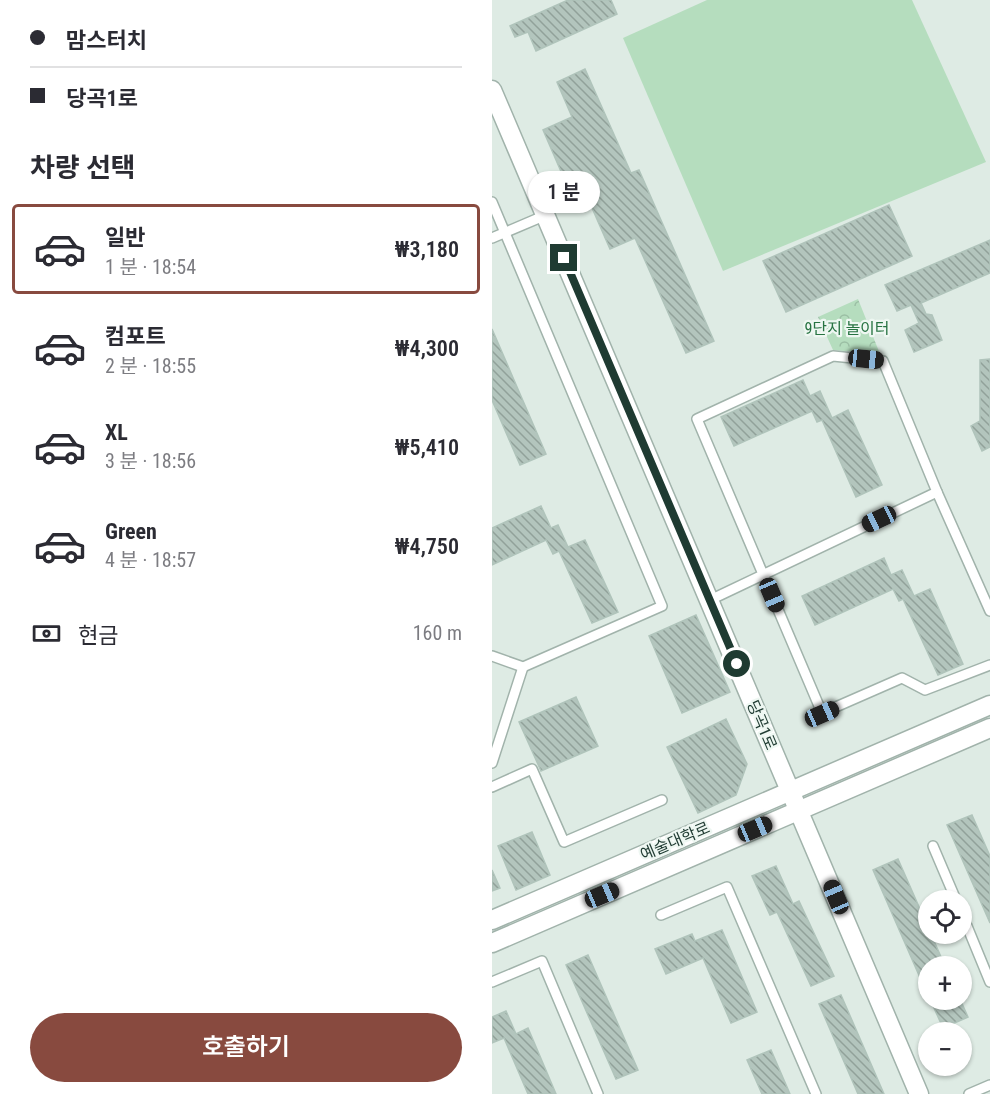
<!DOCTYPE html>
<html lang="ko">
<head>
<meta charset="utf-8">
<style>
  body { margin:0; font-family:"Roboto Condensed","Noto Sans KR",sans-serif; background:#f7f7f7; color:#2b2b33; height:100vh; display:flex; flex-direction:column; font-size:22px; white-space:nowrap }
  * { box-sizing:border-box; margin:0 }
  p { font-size:20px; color:#7c7c81 }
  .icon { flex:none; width:33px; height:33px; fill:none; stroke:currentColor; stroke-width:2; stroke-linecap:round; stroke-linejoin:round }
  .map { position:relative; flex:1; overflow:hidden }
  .details { display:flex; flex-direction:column; background:#fff; width:492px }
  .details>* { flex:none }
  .guide { display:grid; align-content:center; height:132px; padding:0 30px; background:#fff }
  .tools { position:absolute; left:426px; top:890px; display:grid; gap:12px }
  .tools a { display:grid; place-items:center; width:54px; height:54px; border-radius:50%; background:#fff; box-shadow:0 2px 4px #0004; font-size:30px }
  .end { position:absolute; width:27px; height:27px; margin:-14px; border:8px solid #1f3b32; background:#fff; box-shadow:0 0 0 3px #fff }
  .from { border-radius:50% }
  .bubble { position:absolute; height:42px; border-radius:21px; background:#fff; box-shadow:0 2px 4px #0004; font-size:20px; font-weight:600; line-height:42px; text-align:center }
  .car { position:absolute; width:18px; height:36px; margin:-18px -9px; border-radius:8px; box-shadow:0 0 4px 2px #0007; background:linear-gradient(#222 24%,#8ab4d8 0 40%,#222 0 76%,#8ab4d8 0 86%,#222 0) }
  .guide b { display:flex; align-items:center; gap:21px; height:57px; font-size:22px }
  .guide b+b { border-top:2px solid #e1e1e2 }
  .guide i { width:15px; height:15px; background:#2b2b33 }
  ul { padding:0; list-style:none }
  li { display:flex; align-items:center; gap:18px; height:90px; margin:0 12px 9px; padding:0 18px; border:3px solid transparent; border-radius:6px }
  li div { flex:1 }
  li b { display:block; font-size:22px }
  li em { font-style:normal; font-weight:600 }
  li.active { border-color:#884a3f }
  li>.icon { width:54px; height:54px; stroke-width:1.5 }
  h2 { padding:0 30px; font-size:27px; line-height:72px }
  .pay { display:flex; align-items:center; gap:15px; height:66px; padding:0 30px; font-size:22px }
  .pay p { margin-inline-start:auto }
  .primary-button { display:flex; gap:12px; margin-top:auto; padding:12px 30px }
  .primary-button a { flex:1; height:69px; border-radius:36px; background:#884a3f; color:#fff; font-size:24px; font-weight:600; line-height:69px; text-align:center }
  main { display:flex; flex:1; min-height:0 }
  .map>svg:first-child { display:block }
  .park { fill:url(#park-crowns) }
  .pitch { fill:#b5ddbe }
  .building { fill:url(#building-back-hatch); stroke:#b0c4bb; stroke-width:1.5 }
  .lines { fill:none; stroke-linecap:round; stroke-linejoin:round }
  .service-casing { stroke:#a1b3ab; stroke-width:12 }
  .tertiary-casing { stroke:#a1b3ab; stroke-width:21 }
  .service { stroke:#fff; stroke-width:9 }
  .tertiary { stroke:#fff; stroke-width:18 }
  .route { stroke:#1f3b32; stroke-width:8 }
  .labels { text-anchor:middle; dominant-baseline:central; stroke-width:4.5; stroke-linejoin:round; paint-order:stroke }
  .park-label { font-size:16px; fill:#277342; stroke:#eef7f2 }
  .street-label { font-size:16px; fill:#1f3b32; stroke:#eef7f2 }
</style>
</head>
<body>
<main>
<section class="details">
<div class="guide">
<b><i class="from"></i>맘스터치</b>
<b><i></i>당곡1로</b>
</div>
<h2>차량 선택</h2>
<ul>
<li class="active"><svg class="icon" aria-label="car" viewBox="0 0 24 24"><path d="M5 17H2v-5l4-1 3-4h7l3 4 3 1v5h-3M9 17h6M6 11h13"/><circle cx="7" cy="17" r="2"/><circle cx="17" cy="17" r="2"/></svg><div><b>일반</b><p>1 분 · 18:54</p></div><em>₩3,180</em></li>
<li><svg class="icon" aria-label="car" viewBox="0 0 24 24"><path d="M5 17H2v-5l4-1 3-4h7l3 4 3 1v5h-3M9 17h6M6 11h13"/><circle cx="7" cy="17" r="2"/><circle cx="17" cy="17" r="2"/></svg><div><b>컴포트</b><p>2 분 · 18:55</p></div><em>₩4,300</em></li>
<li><svg class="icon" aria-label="car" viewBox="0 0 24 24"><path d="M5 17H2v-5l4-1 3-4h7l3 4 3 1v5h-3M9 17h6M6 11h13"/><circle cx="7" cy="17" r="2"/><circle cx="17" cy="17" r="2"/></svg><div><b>XL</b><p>3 분 · 18:56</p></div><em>₩5,410</em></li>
<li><svg class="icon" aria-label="car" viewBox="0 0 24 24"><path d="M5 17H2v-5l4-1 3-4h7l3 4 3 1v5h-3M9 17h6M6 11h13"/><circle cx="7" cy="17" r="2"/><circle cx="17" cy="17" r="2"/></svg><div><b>Green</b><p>4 분 · 18:57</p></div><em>₩4,750</em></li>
</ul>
<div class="pay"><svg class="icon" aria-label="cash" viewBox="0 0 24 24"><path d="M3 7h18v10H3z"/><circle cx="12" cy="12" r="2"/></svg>현금<p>160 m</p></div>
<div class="primary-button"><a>호출하기</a></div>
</section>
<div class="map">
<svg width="498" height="1094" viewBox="0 0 498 1094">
  <defs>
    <pattern id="park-crowns" width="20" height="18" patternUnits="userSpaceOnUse" patternTransform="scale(1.5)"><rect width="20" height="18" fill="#b5ddbe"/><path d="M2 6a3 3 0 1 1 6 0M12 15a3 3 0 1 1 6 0" fill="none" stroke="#9bbfa4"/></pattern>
    <pattern id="building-back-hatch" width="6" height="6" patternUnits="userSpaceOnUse" patternTransform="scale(1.5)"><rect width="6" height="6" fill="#b3c5bd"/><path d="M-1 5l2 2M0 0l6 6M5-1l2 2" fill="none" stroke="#91a19a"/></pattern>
  </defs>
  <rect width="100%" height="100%" fill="#deebe4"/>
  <!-- park -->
  <path class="park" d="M366 299 388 354 341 350 326 317Z"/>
  <!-- pitch -->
  <path class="pitch" d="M215 0H420L494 162 231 271 131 38Z"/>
  <!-- building -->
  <g class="building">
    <path d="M76 0H119L125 14 44 51 36 32 23 37 18 26Z"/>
    <path d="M93 69 139 173 147 170 222 341 194 353 143 238 118 249 90 185 77 190 51 130 80 117 65 82Z"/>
    <path d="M397 205 420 256 294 312 271 261Z"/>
    <path d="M498 240V273L429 303 434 314 440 315 450 340 422 352 413 330 427 323 419 305 405 311 393 285Z"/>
    <path d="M0 329 54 454 28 465 0 400Z"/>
    <path d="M498 359V447L490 451 479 426 488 421V360Z"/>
    <path d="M311 380 318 396 328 391 340 418 356 410 390 485 364 497 330 420 325 422 320 411 242 446 229 417Z"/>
    <path d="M49 506 59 528 66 525 76 547 93 540 126 612 100 623 67 551 61 554 54 540 0 565V528Z"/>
    <path d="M392 558 399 575 410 570 422 596 438 589 471 664 446 675 411 599 407 601 401 589 323 625 310 596Z"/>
    <path d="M204 615 238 692 190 713 157 636Z"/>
    <path d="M84 697 106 746 49 771 27 722Z"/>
    <path d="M234 719 255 764 244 795 206 813 175 747Z"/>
    <path d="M480 815 498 856V923L455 825Z"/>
    <path d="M40 832 58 875 24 890 6 846Z"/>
    <path d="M406 859 453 966H436V996L381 870Z"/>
    <path d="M284 866 301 904 307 901 342 976 319 986 285 912 278 915 260 876Z"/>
    <path d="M0 870 8 888 0 891Z"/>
    <path d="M230 930 265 1012 239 1023 211 958 174 974 163 949 200 934 203 941Z"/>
    <path d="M96 955 146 1070 124 1079 74 965Z"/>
    <path d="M349 995 392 1094H366L327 1004Z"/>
    <path d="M438 999H468L476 1017 451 1028Z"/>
    <path d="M14 1011 24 1034 36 1028 64 1094H36L12 1038 0 1043V1017Z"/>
    <path d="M279 1050 298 1094H270L255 1060Z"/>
  </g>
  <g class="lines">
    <!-- service casing -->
    <g class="service-casing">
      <g id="service">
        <path d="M0 202 170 606 31 667 0 656"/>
        <path d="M0 238 54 215"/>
        <path d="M445 492 498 611"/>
        <path d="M218 600 445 492 391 361 341 356 205 419 330 713 410 678 433 690 498 665"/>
        <path d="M0 763 31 667"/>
        <path d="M0 787 40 769 72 842 170 800"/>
        <path d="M441 846 464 900"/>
        <path d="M470 914 498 982"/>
        <path d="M169 915 235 887 324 1094"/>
        <path d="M0 982 50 961 106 1094"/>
        <path d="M477 1094 498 1085"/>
      </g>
    </g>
    <!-- tertiary casing -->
    <g class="tertiary-casing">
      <g id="tertiary">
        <path d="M0 90 427 1094"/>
        <path d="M0 920 498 705"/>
        <path d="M0 943 498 728"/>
      </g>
    </g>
    <!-- service -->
    <use href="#service" class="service"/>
    <!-- tertiary -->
    <use href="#tertiary" class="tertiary"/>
  </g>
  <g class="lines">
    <!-- route -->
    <path class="route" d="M72 258 245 664"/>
  </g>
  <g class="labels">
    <!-- park labels -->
    <g class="park-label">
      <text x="355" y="328">9단지 놀이터</text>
    </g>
    <!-- street labels -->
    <g class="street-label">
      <text transform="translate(270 725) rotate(67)">당곡1로</text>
      <text transform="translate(183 841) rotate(-23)">예술대학로</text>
    </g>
  </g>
</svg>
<div class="tools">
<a><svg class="icon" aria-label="locate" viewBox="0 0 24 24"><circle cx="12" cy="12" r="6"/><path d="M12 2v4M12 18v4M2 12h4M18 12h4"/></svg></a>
<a>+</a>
<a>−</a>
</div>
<i class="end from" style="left:245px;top:664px"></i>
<i class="end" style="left:72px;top:258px"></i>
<div class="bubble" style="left:36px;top:171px;width:72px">1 분</div>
<i class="car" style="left:374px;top:359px;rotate:96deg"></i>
<i class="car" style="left:387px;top:519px;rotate:245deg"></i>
<i class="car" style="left:280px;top:595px;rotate:157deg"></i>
<i class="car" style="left:330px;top:714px;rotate:66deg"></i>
<i class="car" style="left:263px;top:829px;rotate:67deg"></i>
<i class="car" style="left:110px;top:895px;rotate:67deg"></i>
<i class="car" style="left:344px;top:897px;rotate:337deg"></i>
</div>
</main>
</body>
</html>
